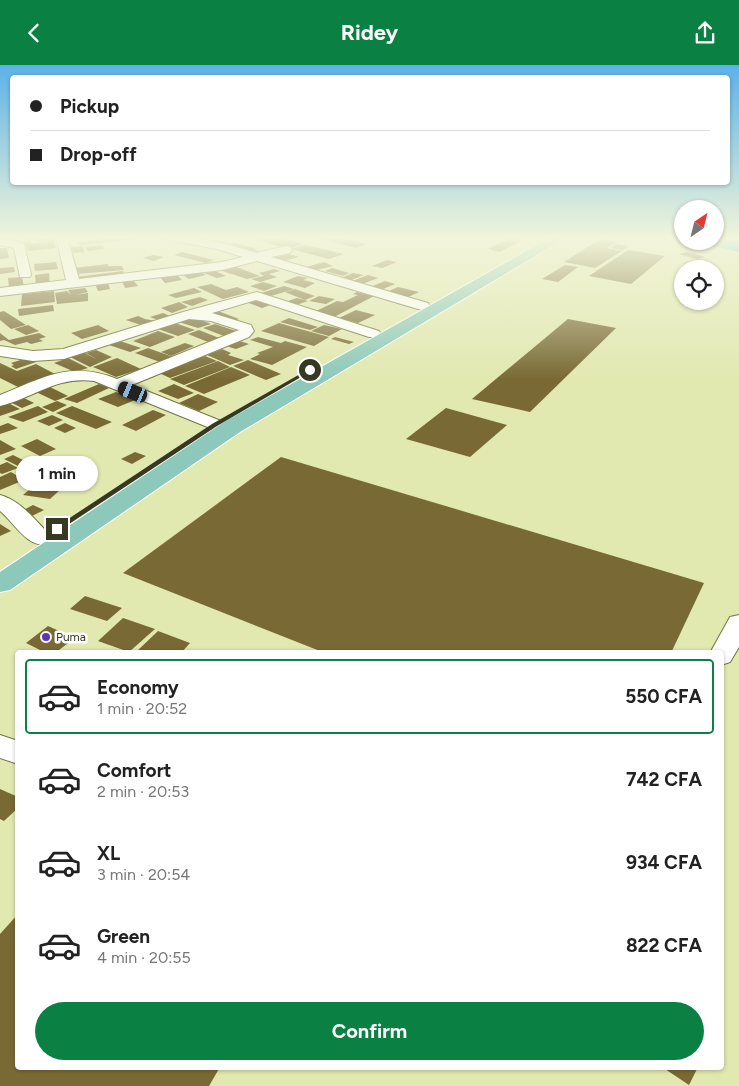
<!DOCTYPE html>
<html lang="en">
<head>
<meta charset="utf-8">
<style>
  body { margin:0; font-family:Figtree,sans-serif; background:#f2f2f2; color:#222; height:100vh; display:flex; flex-direction:column; font-size:19px; white-space:nowrap }
  * { box-sizing:border-box; margin:0 }
  p { font-size:16px; color:#767676 }
  .icon { flex:none; width:28px; height:28px; fill:none; stroke:currentColor; stroke-width:2; stroke-linecap:round; stroke-linejoin:round }
  .map { position:relative; flex:1; overflow:hidden }
  .sheet { position:absolute; left:15px; top:585px; width:709px; height:420px; display:flex; flex-direction:column; background:#fff; border-radius:5px; box-shadow:0 1px 4px #0004 }
  .sheet>* { flex:none }
  .guide { position:absolute; left:10px; top:10px; width:720px; height:110px; border-radius:5px; box-shadow:0 1px 4px #0004; display:grid; align-content:center; height:110px; padding:0 20px; background:#fff }
  .needle { width:32px; rotate:35deg }
  .tools { position:absolute; left:674px; top:135px; display:grid; gap:10px }
  .tools a { display:grid; place-items:center; width:50px; height:50px; border-radius:50%; background:#fff; box-shadow:0 1px 4px #0004; font-size:25px }
  .end { position:absolute; width:22px; height:22px; margin:-11px; border:6px solid #363922; background:#fff; box-shadow:0 0 0 2px #fff }
  .from { border-radius:50% }
  .bubble { position:absolute; height:35px; border-radius:18px; background:#fff; box-shadow:0 1px 4px #0004; font-size:16px; font-weight:700; line-height:35px; text-align:center }
  .car { position:absolute; width:15px; height:30px; margin:-15px -8px; border-radius:6px; box-shadow:0 0 4px 1px #0007; background:linear-gradient(#222 24%,#8ab4d8 0 40%,#222 0 76%,#8ab4d8 0 86%,#222 0) }
  .guide b { display:flex; align-items:center; gap:18px; height:48px; font-size:19px }
  .guide b+b { border-top:1px solid #e0e0e0 }
  .guide i { width:12px; height:12px; background:#222 }
  ul { padding:9px 0 0; list-style:none }
  li { display:flex; align-items:center; gap:15px; height:75px; margin:0 10px 8px; padding:0 10px; border:2px solid transparent; border-radius:5px }
  li div { flex:1 }
  li b { display:block; font-size:19px }
  li em { font-style:normal; font-weight:700 }
  li.active { border-color:#0b8043 }
  li>.icon { width:45px; height:45px; stroke-width:1.5 }
  .button { display:flex; gap:10px; margin-top:auto; padding:10px 20px }
  .button a { flex:1; height:58px; border-radius:30px; background:#0b8043; color:#fff; font-size:20px; font-weight:700; line-height:58px; text-align:center }
  header { display:flex; justify-content:space-between; align-items:center; height:65px; padding:0 20px; background:#0b8043; color:#fff; font-size:22px; font-weight:700 }
  .map>svg:first-child { display:block }
  .lines { fill:none; stroke-linecap:round; stroke-linejoin:round }
  .river { fill:#27aeea; fill-rule:evenodd }
  .building { fill:#796a35 }
  .minor-casing { stroke:#717642; stroke-width:2 }
  .major-casing { stroke:#fff; stroke-width:2 }
  .minor { fill:#fff; fill-rule:evenodd }
  .major { fill:#8cc9ba; fill-rule:evenodd }
  .route { fill:#363922 }
  .poi-dot { fill:#6036ae; stroke:#fff; stroke-width:2 }
  .labels { text-anchor:middle; dominant-baseline:central; stroke-width:5; stroke-linejoin:round; paint-order:stroke }
  .poi-label { font-size:12px; fill:#363922; stroke:#fff; text-anchor:start }
</style>
</head>
<body>
<header><svg class="icon" aria-label="back" viewBox="0 0 24 24"><path d="M15 5l-7 7 7 7"/></svg>Ridey<svg class="icon" aria-label="share" viewBox="0 0 24 24"><path d="M12 15V3M7 8l5-5 5 5M5 13v7h14v-7"/></svg></header>
<div class="map">
<svg width="739" height="1021" viewBox="0 0 739 1021">
  <rect width="100%" height="100%" fill="#e1e8b0"/>
  <g class="lines">
    <!-- river -->
    <path class="river" d="M715 172 739 177V187L709 180 707 176H715Z"/>
  </g>
  <!-- building -->
  <g class="building">
    <path d="M22 172H52L56 183 28 186 24 177 30 176 31 179 48 176 38 177V174L23 175Z"/>
    <path d="M123 172H136L138 174 80 180 77 177Z"/>
    <path d="M267 172H275L303 179 289 184 257 175Z"/>
    <path d="M315 172H335L367 179 356 183Z"/>
    <path d="M510 173 522 175 500 187 488 184Z"/>
    <path d="M600 174 617 177 606 183 622 186 595 203 564 197Z"/>
    <path d="M235 178 257 184 254 185 264 187 258 189 226 181Z"/>
    <path d="M616 179 629 181 623 185 610 183Z"/>
    <path d="M102 180 105 184 88 186 85 182Z"/>
    <path d="M305 180 344 189 329 194 291 184Z"/>
    <path d="M83 181 84 187 73 188 71 182Z"/>
    <path d="M0 183H7L9 193 0 194Z"/>
    <path d="M628 185 665 191 631 219 589 211Z"/>
    <path d="M182 187 214 195 206 198 174 190Z"/>
    <path d="M687 187 705 192 697 194 679 189Z"/>
    <path d="M286 188 299 192 283 196 271 192Z"/>
    <path d="M153 190 164 192 154 196 143 193Z"/>
    <path d="M387 195 397 197 382 203 372 201Z"/>
    <path d="M56 197 58 204 35 206 34 199Z"/>
    <path d="M324 197 333 201 312 206 303 203Z"/>
    <path d="M108 199V201H122L124 205 76 209 74 203Z"/>
    <path d="M565 200 578 202 558 217 542 214Z"/>
    <path d="M234 201 260 211 247 214 219 205Z"/>
    <path d="M14 202 15 207 0 209V203Z"/>
    <path d="M332 203 349 208 343 211 325 206Z"/>
    <path d="M274 204 280 206 269 209 277 212 260 217 251 214 264 211 259 208Z"/>
    <path d="M213 205 226 211 217 213 204 208Z"/>
    <path d="M123 206 125 210 78 215 76 212Z"/>
    <path d="M199 206 206 210 189 214 181 209Z"/>
    <path d="M49 208 50 220 36 221 35 210Z"/>
    <path d="M353 208 364 210 349 216 339 214Z"/>
    <path d="M176 209 182 215 165 218 159 211Z"/>
    <path d="M368 210 378 213 357 221 347 218Z"/>
    <path d="M298 211 308 213 303 215 315 218 305 223 283 217Z"/>
    <path d="M22 212 24 222 9 224 8 213Z"/>
    <path d="M133 215 138 221 125 223 122 216Z"/>
    <path d="M385 216 395 219 376 227 365 224Z"/>
    <path d="M263 217 277 221 264 226 250 221Z"/>
    <path d="M108 218 110 224 98 226 95 219Z"/>
    <path d="M211 219 226 225 237 222 249 227 223 234 197 222Z"/>
    <path d="M284 221 294 224 271 231 261 228Z"/>
    <path d="M398 222 419 227 404 234 382 229Z"/>
    <path d="M85 223 88 227 75 230 88 228V236L57 239 55 228 67 226 71 230 68 225Z"/>
    <path d="M194 223 202 227 176 233 168 230Z"/>
    <path d="M295 224 315 231 305 235 285 227Z"/>
    <path d="M54 226 55 237 21 241 22 229Z"/>
    <path d="M357 227 374 231 334 252 314 247 337 236 343 237 358 230 353 229Z"/>
    <path d="M319 231 335 234 326 239 309 236Z"/>
    <path d="M200 232 208 235 192 241 181 237Z"/>
    <path d="M297 233 308 236 296 240 285 237Z"/>
    <path d="M257 234 273 239 262 243 246 237Z"/>
    <path d="M179 237 188 242 172 248 161 243Z"/>
    <path d="M53 240 54 246 19 251 18 244Z"/>
    <path d="M215 245 239 254 231 257 208 248Z"/>
    <path d="M356 245 375 250 358 258 339 253Z"/>
    <path d="M4 246 26 260 11 264 0 255V247Z"/>
    <path d="M163 248 170 251 158 255 150 252Z"/>
    <path d="M138 251 145 254 156 256 144 261 126 255Z"/>
    <path d="M194 252 211 259 198 263 179 257Z"/>
    <path d="M289 253 318 262 310 265 280 257Z"/>
    <path d="M568 254 616 263 530 347 472 334Z"/>
    <path d="M175 258 195 265 178 271 158 264Z"/>
    <path d="M279 258 329 272 314 281 261 266Z"/>
    <path d="M215 259 236 266 224 271 203 263Z"/>
    <path d="M28 260 39 266 26 270 14 264Z"/>
    <path d="M98 260 109 266 82 274 71 268Z"/>
    <path d="M324 260 342 264 329 271 311 266Z"/>
    <path d="M199 265 219 273 208 277 188 269Z"/>
    <path d="M158 266 175 272 150 282 133 276Z"/>
    <path d="M0 268 9 275 39 268 46 272 39 274 43 276 31 279 27 277 15 280 4 275 0 276Z"/>
    <path d="M258 272 281 278 285 276 307 282 272 300 250 294 260 289 257 288 273 282 250 275Z"/>
    <path d="M335 272 354 277 349 279 331 274Z"/>
    <path d="M120 276 141 283 130 287 109 280Z"/>
    <path d="M240 276 249 279 236 284 226 281Z"/>
    <path d="M185 278 194 281 171 291 161 287Z"/>
    <path d="M148 283 173 292 160 297 135 288Z"/>
    <path d="M222 284 231 288 228 290 244 295 230 300 207 290Z"/>
    <path d="M96 285 112 292 90 302 70 292 83 287 98 295 86 288Z"/>
    <path d="M205 291 217 296 170 313 159 308Z"/>
    <path d="M27 293 36 297 16 304 11 301 14 300 11 298Z"/>
    <path d="M68 293 88 303 75 307 54 298Z"/>
    <path d="M117 293 141 304 116 312 93 302Z"/>
    <path d="M248 295 281 309 266 315 233 301Z"/>
    <path d="M218 296 230 302 184 320 170 314Z"/>
    <path d="M0 298 17 306 36 299 55 309 20 323 0 313Z"/>
    <path d="M231 302 250 310 204 329 185 321Z"/>
    <path d="M99 319 109 323 77 338 64 334Z"/>
    <path d="M174 319 194 328 178 334 158 326Z"/>
    <path d="M50 322 68 331 55 336 36 327Z"/>
    <path d="M116 327 135 335 118 342 98 334Z"/>
    <path d="M198 329 218 337 199 346 179 338Z"/>
    <path d="M22 332 34 338 22 343 8 336Z"/>
    <path d="M57 336 67 340 53 347 42 342Z"/>
    <path d="M6 337 20 344 0 351V339Z"/>
    <path d="M38 341 48 347 23 357 8 352Z"/>
    <path d="M72 341 112 357 96 364 56 348Z"/>
    <path d="M446 343 507 360 470 392 406 374Z"/>
    <path d="M153 345 166 350 136 366 122 360Z"/>
    <path d="M52 350 63 355 49 361 37 356Z"/>
    <path d="M8 358 18 363 0 369V361Z"/>
    <path d="M65 358 76 363 65 368 54 363Z"/>
    <path d="M37 374 56 384 40 391 21 381Z"/>
    <path d="M0 375 16 384 0 390Z"/>
    <path d="M135 387 146 391 132 399 121 394Z"/>
    <path d="M13 390 27 397 18 401 4 394Z"/>
    <path d="M281 392 533 467 704 518 671 588H325L123 508Z"/>
    <path d="M34 395 53 406 37 412 19 402Z"/>
    <path d="M79 395 84 398 62 408 56 405Z"/>
    <path d="M7 397 18 403 2 409 0 408V400Z"/>
    <path d="M11 407 24 415 0 425V412Z"/>
    <path d="M35 420 61 424 50 434 23 430Z"/>
    <path d="M33 440 44 445 28 453 18 448Z"/>
    <path d="M0 459 11 466 0 471Z"/>
    <path d="M85 531 122 543 107 556 70 544Z"/>
    <path d="M123 553 155 564 129 587 98 576Z"/>
    <path d="M48 561 75 573 55 588H46L26 578Z"/>
    <path d="M158 566 190 578 181 588H135Z"/>
    <path d="M0 724 18 732V743L4 756 0 754Z"/>
    <path d="M18 849V1002H220L209 1021H0V869Z"/>
    <path d="M662 1002H698L689 1020Z"/>
  </g>
  <g class="lines">
    <!-- minor casing -->
    <g class="minor-casing">
      <g id="minor">
        <path d="M56 172H67L79 214 222 197 243 192 217 184 168 175 162 172H185L219 177 257 188 286 181 290 182 292 185 290 188 271 192 428 238 430 241 423 245 418 244 257 196 222 205 0 231V223L66 215Z"/>
        <path d="M0 174 13 175 24 179 31 209 30 212H20L14 183 0 180Z"/>
        <path d="M257 227 379 266 381 269 379 272H369L256 235 212 248 251 260 254 266 249 272 132 320 221 356 224 360 221 364 215 365 94 316C56 311 34 333 0 341V330C43 313 70 295 117 314L239 265 211 256 189 254 64 294 33 296 0 291V281L33 286 63 284 183 247Z"/>
        <path d="M0 430C20 435 35 455 49 469L52 474 49 479C27 484 15 458 0 446Z"/>
        <path d="M739 550V582L730 597 721 600V588H710L730 552Z"/>
        <path d="M0 670 18 676V699L0 693Z"/>
      </g>
    </g>
    <!-- major casing -->
    <g class="major-casing">
      <path id="major" d="M551 172H567L240 367 10 525 0 527V507L224 357Z"/>
    </g>
    <!-- minor -->
    <use href="#minor" class="minor"/>
    <!-- major -->
    <use href="#major" class="major"/>
  </g>
  <!-- sky -->
  <linearGradient id="sky" x2="0" y2="1"><stop stop-color="#5bb2e9"/><stop offset="0.55" stop-color="#f2f5db"/><stop offset="1" stop-color="#f2f5db" stop-opacity="0"/></linearGradient>
  <rect width="739" height="314" fill="url(#sky)"/>
  <!-- route -->
  <path class="route" d="M309 304 313 305 217 361 60 465 53 464 212 359Z"/>
  <!-- markers -->
  <circle class="poi-dot" cx="46" cy="572" r="5"/>
  <g class="labels">
    <!-- poi labels -->
    <g class="poi-label">
      <text x="56" y="572">Puma</text>
    </g>
  </g>
</svg>
<div class="tools">
<a><svg class="needle" viewBox="-14 -14 28 28"><path d="M0-13l5 13h-10z" fill="#e53935"/><path d="M0 13l5-13h-10z" fill="#767676"/></svg></a>
<a><svg class="icon" aria-label="locate" viewBox="0 0 24 24"><circle cx="12" cy="12" r="6"/><path d="M12 2v4M12 18v4M2 12h4M18 12h4"/></svg></a>
</div>
<i class="end from" style="left:310px;top:305px"></i>
<i class="end" style="left:57px;top:464px"></i>
<div class="bubble" style="left:16px;top:391px;width:82px">1 min</div>
<i class="car" style="left:133px;top:327px;rotate:292deg"></i>
<div class="guide">
<b><i class="from"></i>Pickup</b>
<b><i></i>Drop-off</b>
</div>
<section class="sheet">
<ul>
<li class="active"><svg class="icon" aria-label="car" viewBox="0 0 24 24"><path d="M5 17H2v-5l4-1 3-4h7l3 4 3 1v5h-3M9 17h6M6 11h13"/><circle cx="7" cy="17" r="2"/><circle cx="17" cy="17" r="2"/></svg><div><b>Economy</b><p>1 min · 20:52</p></div><em>550 CFA</em></li>
<li><svg class="icon" aria-label="car" viewBox="0 0 24 24"><path d="M5 17H2v-5l4-1 3-4h7l3 4 3 1v5h-3M9 17h6M6 11h13"/><circle cx="7" cy="17" r="2"/><circle cx="17" cy="17" r="2"/></svg><div><b>Comfort</b><p>2 min · 20:53</p></div><em>742 CFA</em></li>
<li><svg class="icon" aria-label="car" viewBox="0 0 24 24"><path d="M5 17H2v-5l4-1 3-4h7l3 4 3 1v5h-3M9 17h6M6 11h13"/><circle cx="7" cy="17" r="2"/><circle cx="17" cy="17" r="2"/></svg><div><b>XL</b><p>3 min · 20:54</p></div><em>934 CFA</em></li>
<li><svg class="icon" aria-label="car" viewBox="0 0 24 24"><path d="M5 17H2v-5l4-1 3-4h7l3 4 3 1v5h-3M9 17h6M6 11h13"/><circle cx="7" cy="17" r="2"/><circle cx="17" cy="17" r="2"/></svg><div><b>Green</b><p>4 min · 20:55</p></div><em>822 CFA</em></li>
</ul>
<div class="button"><a>Confirm</a></div>
</section>
</div>
</body>
</html>
